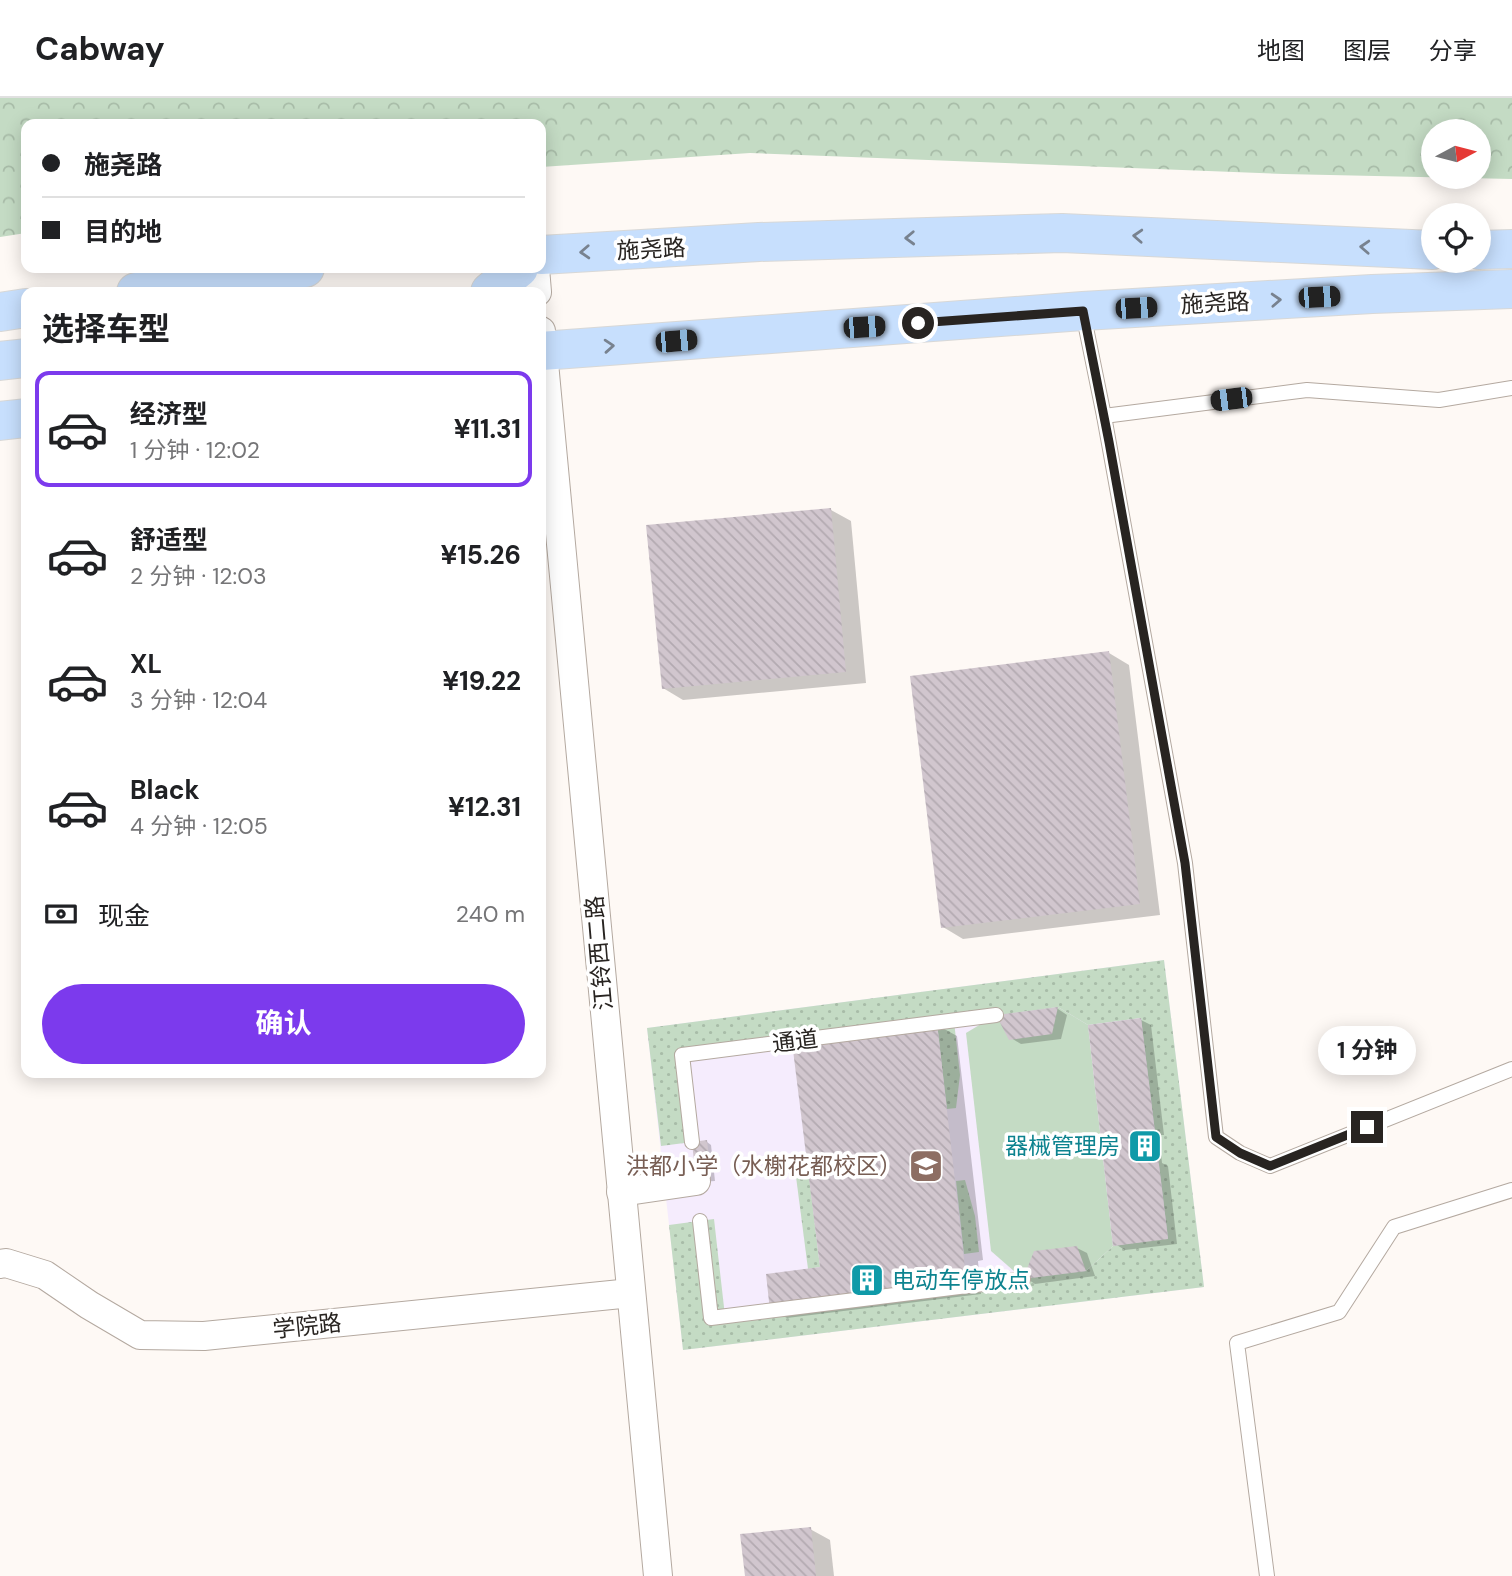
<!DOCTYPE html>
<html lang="zh">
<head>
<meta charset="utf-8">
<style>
  body { margin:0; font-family:"DM Sans","Noto Sans SC",sans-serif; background:#f6f6f6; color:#202124; height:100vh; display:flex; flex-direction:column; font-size:26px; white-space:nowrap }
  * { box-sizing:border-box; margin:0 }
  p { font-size:23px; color:#757577 }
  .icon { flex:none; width:38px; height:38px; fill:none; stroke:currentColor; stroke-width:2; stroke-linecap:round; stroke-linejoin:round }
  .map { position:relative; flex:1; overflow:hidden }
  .side { position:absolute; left:21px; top:189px; width:525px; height:791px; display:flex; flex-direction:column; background:#fff; border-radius:14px; box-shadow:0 4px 18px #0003 }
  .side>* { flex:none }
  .top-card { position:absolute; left:21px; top:21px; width:525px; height:154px; border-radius:14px; box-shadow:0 4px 18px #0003; display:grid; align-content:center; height:154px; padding:0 21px; background:#fff }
  .needle { width:46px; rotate:83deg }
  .fabs { position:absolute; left:1421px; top:21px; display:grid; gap:14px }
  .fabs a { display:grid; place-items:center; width:70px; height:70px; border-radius:50%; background:#fff; box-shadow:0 4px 18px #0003; font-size:35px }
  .end { position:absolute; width:32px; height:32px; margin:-16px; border:9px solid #282421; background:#fff; box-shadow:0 0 0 4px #fff }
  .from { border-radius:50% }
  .bubble { position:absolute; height:49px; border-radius:24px; background:#fff; box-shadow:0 4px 18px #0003; font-size:23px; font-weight:700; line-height:49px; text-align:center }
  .car { position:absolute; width:21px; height:42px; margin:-21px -10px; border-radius:9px; box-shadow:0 0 5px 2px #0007; background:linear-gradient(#222 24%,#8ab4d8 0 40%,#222 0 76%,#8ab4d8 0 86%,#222 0) }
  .top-card b { display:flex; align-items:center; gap:24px; height:66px; font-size:26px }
  .top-card b+b { border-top:2px solid #e0e0e0 }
  .top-card i { width:18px; height:18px; background:#202124 }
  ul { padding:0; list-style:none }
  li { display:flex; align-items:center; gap:21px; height:116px; margin:0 14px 10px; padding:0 7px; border:4px solid transparent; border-radius:14px }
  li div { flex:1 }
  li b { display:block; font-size:26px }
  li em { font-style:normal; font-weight:700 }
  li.current { border-color:#7c3aed }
  li>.icon { width:63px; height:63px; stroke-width:1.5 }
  h2 { padding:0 21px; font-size:32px; line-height:84px }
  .pay { display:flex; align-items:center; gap:18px; height:77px; padding:0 21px; font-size:26px }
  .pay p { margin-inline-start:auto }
  .action { display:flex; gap:14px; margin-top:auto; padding:14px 21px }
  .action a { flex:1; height:80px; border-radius:42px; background:#7c3aed; color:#fff; font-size:28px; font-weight:700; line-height:80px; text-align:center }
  header { display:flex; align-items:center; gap:42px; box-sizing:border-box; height:98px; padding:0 35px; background:#fff; border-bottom:2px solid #e0e0e0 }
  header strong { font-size:33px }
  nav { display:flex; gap:38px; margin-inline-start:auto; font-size:24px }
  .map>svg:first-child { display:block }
  .education { fill:#f5ecfd }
  .grass { fill:url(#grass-dots) }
  .forest { fill:url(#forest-crowns); fill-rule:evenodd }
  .pitch { fill:#c4dbc4 }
  .shadow { fill:#0003 }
  .building { fill:url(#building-back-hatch) }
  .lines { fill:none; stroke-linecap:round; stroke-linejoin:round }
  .service-casing { stroke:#b4a9a0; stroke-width:16 }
  .minor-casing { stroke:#b4a9a0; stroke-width:30 }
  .primary-casing { stroke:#d8d8d7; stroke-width:40 }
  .service { stroke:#fff; stroke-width:14 }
  .minor { stroke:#fff; stroke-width:28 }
  .primary { stroke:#c7dffd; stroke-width:38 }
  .oneway { stroke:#78828f }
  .route { stroke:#282421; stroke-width:9 }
  .labels { text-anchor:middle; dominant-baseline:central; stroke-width:7; stroke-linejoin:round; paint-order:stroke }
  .street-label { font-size:23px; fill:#282421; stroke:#fff }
  .culture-label { font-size:23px; fill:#0d838f; stroke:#fff; text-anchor:end }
  .education-label { font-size:23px; fill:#785e54; stroke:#fff; text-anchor:end }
</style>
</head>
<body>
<header>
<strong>Cabway</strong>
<nav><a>地图</a><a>图层</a><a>分享</a></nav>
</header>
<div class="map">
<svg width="1512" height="1478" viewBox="0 0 1512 1478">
  <defs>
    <pattern id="grass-dots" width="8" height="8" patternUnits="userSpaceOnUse" patternTransform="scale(1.75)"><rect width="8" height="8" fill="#c4dbc4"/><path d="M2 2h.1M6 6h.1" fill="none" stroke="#a8bca8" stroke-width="1.8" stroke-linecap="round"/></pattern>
    <pattern id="forest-crowns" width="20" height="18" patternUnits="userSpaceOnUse" patternTransform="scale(1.75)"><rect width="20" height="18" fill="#c4dbc4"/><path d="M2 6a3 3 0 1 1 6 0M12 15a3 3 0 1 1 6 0" fill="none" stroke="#a8bca8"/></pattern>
    <pattern id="building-back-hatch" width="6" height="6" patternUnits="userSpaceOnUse" patternTransform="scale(1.75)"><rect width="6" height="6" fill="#d1c6ce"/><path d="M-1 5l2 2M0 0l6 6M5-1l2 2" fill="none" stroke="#b3aab1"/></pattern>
  </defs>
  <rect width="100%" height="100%" fill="#fef9f5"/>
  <!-- education -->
  <path class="education" d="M1164 862 1204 1189 683 1252 647 930Z"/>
  <!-- grass -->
  <g class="grass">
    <path d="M1164 862 1204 1189 683 1252 669 1127 714 1121 725 1218 1086 1173 1113 1148 1168 1140 1141 920 1088 927 1058 909 954 923 960 977 956 1010 947 1011 937 925 682 957 692 1044 661 1048 647 930Z"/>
    <path d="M808 1069 820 1169 808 1171 795 1071Z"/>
    <path d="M965 1082 975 1118 979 1154 964 1156 956 1083Z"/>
  </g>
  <!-- forest -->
  <path class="forest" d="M0 0H1512V81L1284 76 750 55 541 69V26H26V135L0 139ZM1433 33H1479V79H1433Z"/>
  <!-- pitch -->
  <path class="pitch" d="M1058 909 1088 927 1113 1148 1086 1173 1023 1181 991 1153 966 935 996 917Z"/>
  <!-- shadow -->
  <g class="shadow">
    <path d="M831 412 851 423 866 585 683 602 663 590Z"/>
    <path d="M1109 555 1129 567 1160 817 963 841 943 829Z"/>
    <path d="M1058 911 1067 917 1061 941 1021 946 1011 940 999 918Z"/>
    <path d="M1141 922 1151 927 1164 1037H1159L1162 1065 1168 1068 1177 1146 1125 1152 1115 1146Z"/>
    <path d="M937 927 957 938 983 1162 978 1163 981 1196 787 1220 772 1212 822 1171Z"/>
    <path d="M707 1044 711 1047 715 1083 702 1084Z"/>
    <path d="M1077 1150 1087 1155 1095 1178 1035 1186 1026 1180Z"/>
    <path d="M810 1431 830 1442 834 1478H746Z"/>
  </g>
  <!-- building -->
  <g class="building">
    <path d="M831 410 846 574 662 591 646 427Z"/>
    <path d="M1109 553 1140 806 941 830 910 578Z"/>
    <path d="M1058 909 1052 936 1009 942 996 917Z"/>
    <path d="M1141 920 1168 1141 1113 1148 1088 927Z"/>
    <path d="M937 925 967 1188 770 1213 766 1176 820 1169 792 944Z"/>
    <path d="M707 1042 711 1081 696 1083 692 1044Z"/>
    <path d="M1077 1148 1086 1173 1023 1181 1034 1153Z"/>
    <path d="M811 1429 816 1478H745L740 1436Z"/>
  </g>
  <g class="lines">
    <!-- service casing -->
    <g class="service-casing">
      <g id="service">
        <path d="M1083 215 1104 318 1185 765 1216 1039 1240 1055 1270 1068 1512 971"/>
        <path d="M1104 318 1307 292 1439 302 1512 290"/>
        <path d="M692 1044 682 957 996 917"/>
        <path d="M700 1123 711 1220 1023 1181"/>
        <path d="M1267 1478 1237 1245 1339 1214 1394 1129 1512 1092"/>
      </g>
    </g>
    <!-- minor casing -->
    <g class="minor-casing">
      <g id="minor">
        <path d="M535 170 537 194"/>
        <path d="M541 233 658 1478"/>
        <path d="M621 1094 696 1083"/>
        <path d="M0 1166 6 1165 45 1177 89 1207 140 1237 204 1238 631 1195"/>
      </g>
    </g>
    <!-- primary casing -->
    <g class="primary-casing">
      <g id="primary">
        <path d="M1479 152 1512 151"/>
        <path d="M541 157 759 144 1062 135 1433 152"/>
        <path d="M136 194 305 170"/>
        <path d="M490 194 519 170"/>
        <path d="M0 214 26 210"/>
        <path d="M541 253 1083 213 1372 196 1512 191"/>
        <path d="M0 263 26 260"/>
        <path d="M0 323 26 320"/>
      </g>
    </g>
    <!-- service -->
    <use href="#service" class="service"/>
    <!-- minor -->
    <use href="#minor" class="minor"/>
    <!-- primary -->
    <use href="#primary" class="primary"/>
  </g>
  <!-- one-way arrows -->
  <defs><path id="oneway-chevron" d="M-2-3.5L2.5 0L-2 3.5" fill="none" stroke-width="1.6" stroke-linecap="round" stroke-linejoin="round" transform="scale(1.75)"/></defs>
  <g class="oneway">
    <use href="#oneway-chevron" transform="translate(1138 138) rotate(-177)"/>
    <use href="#oneway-chevron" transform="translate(910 140) rotate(178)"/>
    <use href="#oneway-chevron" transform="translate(1365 149) rotate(-177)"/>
    <use href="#oneway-chevron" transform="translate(585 154) rotate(177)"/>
    <use href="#oneway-chevron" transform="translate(1276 202) rotate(-3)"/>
    <use href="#oneway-chevron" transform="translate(609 248) rotate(-4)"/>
  </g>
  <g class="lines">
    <!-- route -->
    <path class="route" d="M918 225 1083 213 1109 344 1185 765 1216 1039 1240 1055 1270 1068 1367 1029"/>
  </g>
  <!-- icons -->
  <defs>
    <g id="building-square" transform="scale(1.75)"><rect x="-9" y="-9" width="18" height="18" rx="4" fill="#0f9aa8" stroke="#fff"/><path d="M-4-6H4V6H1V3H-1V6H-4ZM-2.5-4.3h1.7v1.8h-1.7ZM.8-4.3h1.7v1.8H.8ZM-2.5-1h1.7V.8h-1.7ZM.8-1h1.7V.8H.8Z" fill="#fff"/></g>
    <g id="school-square" transform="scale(1.75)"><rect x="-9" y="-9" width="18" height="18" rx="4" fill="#8d6e63" stroke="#fff"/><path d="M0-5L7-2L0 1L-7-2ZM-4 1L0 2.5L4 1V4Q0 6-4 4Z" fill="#fff"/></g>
  </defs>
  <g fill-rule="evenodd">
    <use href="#building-square" x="1145" y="1048"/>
    <use href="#school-square" x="926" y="1068"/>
    <use href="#building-square" x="867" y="1182"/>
  </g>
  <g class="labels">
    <!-- street labels -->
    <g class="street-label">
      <text transform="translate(651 151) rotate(-3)">施尧路</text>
      <text transform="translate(1215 205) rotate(-3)">施尧路</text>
      <text transform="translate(599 855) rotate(-95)">江铃西二路</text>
      <text transform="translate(795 943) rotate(-7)">通道</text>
      <text transform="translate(307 1228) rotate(-6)">学院路</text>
    </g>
    <!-- culture labels -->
    <g class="culture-label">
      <text x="1120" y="1048">器械管理房</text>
      <text x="892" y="1182" text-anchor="start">电动车停放点</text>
    </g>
    <!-- education labels -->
    <g class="education-label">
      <text x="902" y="1068">洪都小学（水榭花都校区）</text>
    </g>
  </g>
</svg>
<div class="fabs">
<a><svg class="needle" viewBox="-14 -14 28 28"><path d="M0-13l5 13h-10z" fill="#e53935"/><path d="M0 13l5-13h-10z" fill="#757577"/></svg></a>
<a><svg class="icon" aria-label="locate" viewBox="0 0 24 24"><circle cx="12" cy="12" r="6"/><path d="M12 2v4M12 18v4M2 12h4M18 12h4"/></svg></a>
</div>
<i class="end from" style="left:918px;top:225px"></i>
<i class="end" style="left:1367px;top:1029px"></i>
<div class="bubble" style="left:1318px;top:928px;width:98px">1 分钟</div>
<i class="car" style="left:1319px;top:199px;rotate:87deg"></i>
<i class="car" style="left:1136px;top:210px;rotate:87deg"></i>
<i class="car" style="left:864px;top:229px;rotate:86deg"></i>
<i class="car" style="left:676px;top:243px;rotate:85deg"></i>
<i class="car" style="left:1231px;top:301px;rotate:263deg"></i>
<div class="top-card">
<b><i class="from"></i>施尧路</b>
<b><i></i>目的地</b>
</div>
<section class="side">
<h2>选择车型</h2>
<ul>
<li class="current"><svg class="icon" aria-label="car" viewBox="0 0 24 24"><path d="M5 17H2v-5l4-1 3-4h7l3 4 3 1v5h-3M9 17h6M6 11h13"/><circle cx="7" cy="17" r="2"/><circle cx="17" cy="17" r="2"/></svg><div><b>经济型</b><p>1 分钟 · 12:02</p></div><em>¥11.31</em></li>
<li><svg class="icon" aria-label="car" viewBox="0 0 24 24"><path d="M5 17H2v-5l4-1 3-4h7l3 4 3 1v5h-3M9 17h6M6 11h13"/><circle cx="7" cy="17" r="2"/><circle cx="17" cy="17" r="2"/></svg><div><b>舒适型</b><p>2 分钟 · 12:03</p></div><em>¥15.26</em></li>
<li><svg class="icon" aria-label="car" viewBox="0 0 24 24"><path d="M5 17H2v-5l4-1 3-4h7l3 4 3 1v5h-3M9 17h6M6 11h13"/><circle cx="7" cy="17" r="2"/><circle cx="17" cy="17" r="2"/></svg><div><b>XL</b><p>3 分钟 · 12:04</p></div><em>¥19.22</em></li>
<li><svg class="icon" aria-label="car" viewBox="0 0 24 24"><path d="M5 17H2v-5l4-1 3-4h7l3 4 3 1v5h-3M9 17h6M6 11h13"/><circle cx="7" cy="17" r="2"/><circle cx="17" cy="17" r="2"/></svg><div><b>Black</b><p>4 分钟 · 12:05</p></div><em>¥12.31</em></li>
</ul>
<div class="pay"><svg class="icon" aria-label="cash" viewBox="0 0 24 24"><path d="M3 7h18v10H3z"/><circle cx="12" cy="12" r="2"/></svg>现金<p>240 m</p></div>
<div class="action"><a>确认</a></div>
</section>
</div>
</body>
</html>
